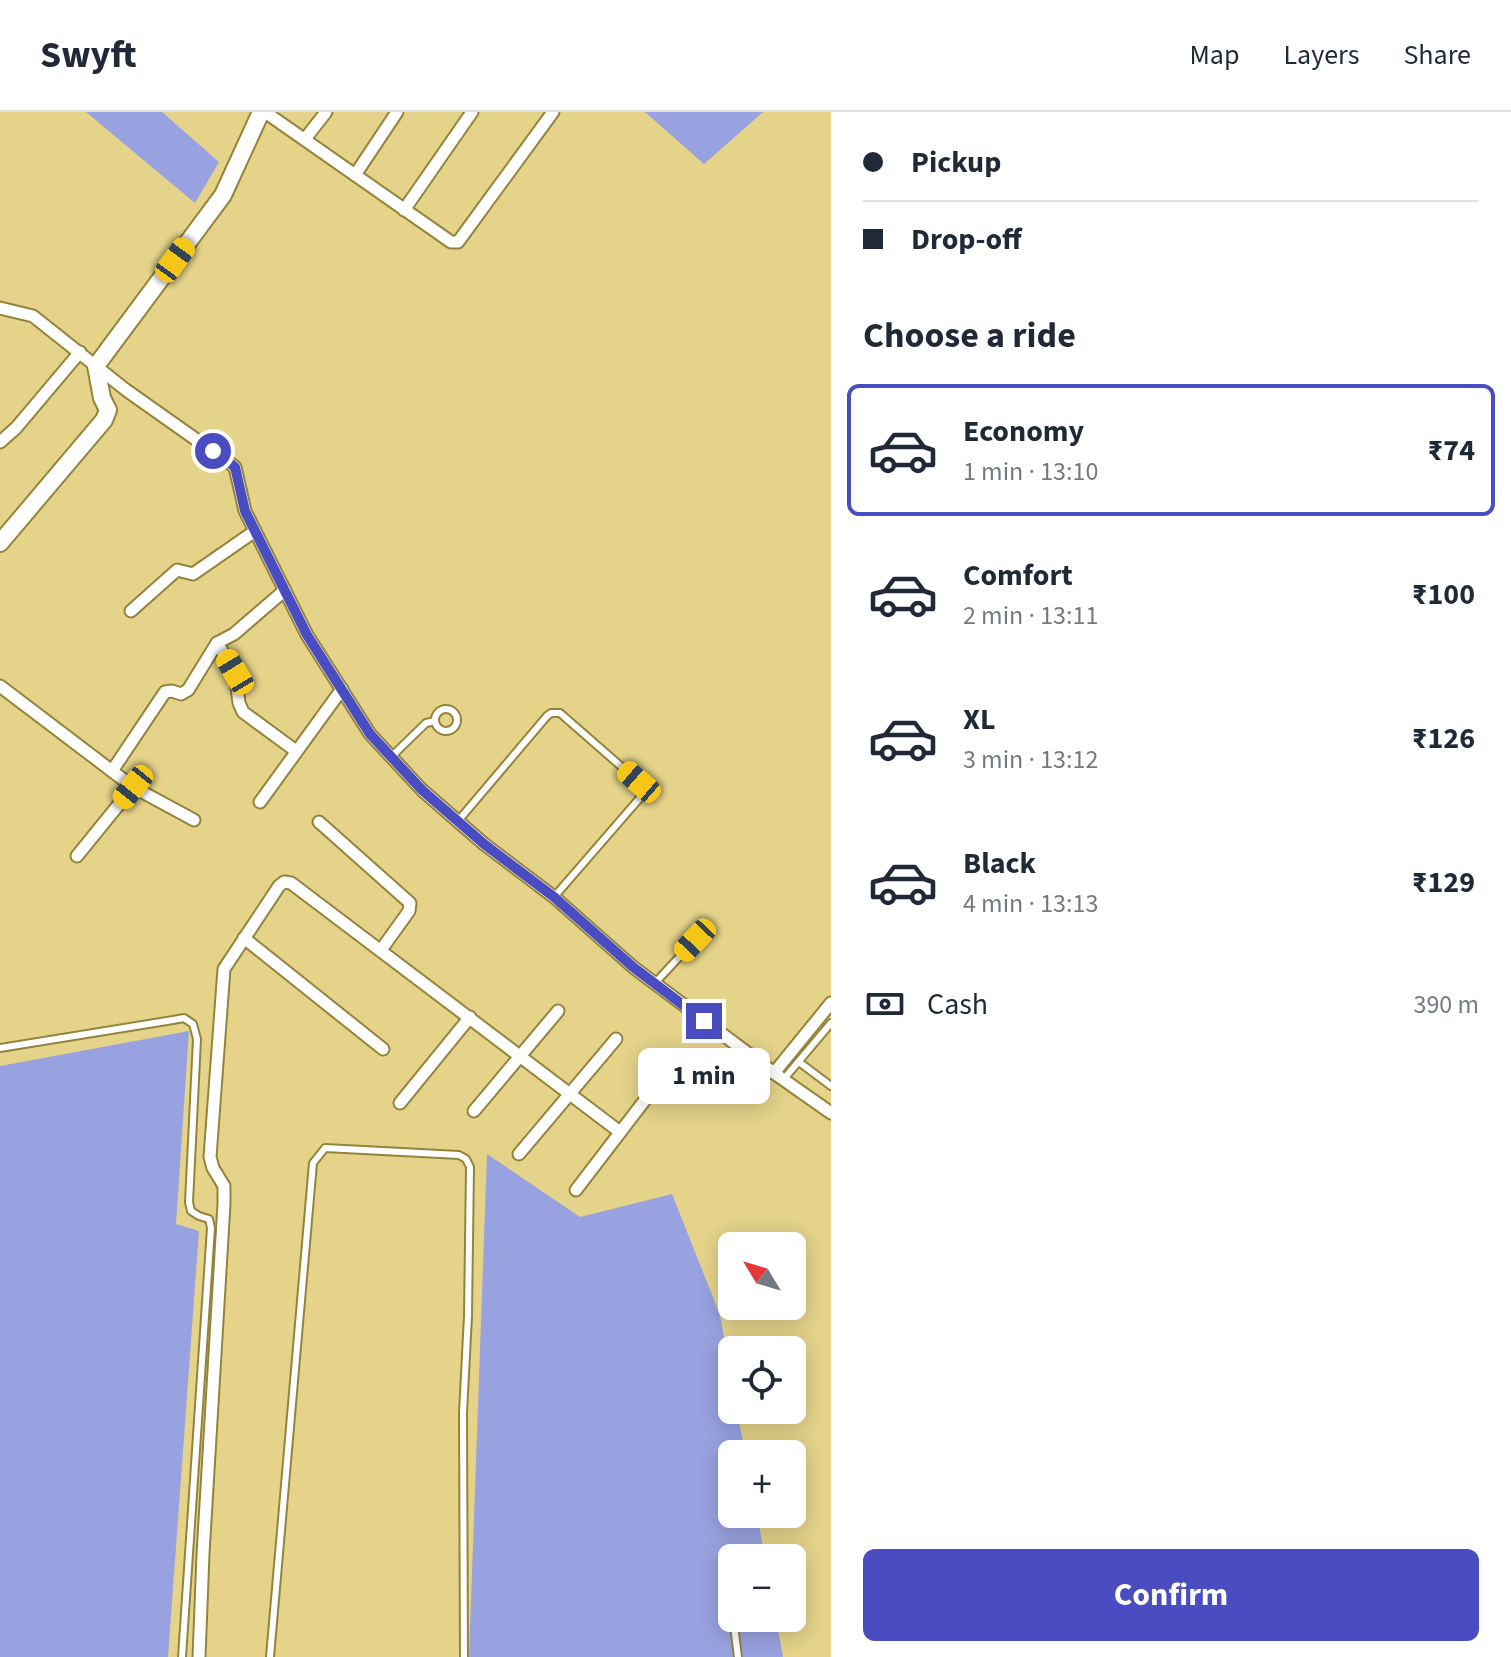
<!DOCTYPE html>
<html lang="en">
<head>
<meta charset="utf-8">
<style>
  body { margin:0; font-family:"Source Sans 3",sans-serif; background:#f2f2f3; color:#1f2937; height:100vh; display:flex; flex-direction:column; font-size:30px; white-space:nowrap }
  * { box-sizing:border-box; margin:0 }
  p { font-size:26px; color:#747a83 }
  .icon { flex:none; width:44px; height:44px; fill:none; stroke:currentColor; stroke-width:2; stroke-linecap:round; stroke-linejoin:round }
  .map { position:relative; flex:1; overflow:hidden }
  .sheet { display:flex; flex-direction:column; background:#fff; width:680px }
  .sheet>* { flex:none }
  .top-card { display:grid; align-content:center; height:176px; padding:0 32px; background:#fff }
  .needle { width:52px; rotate:308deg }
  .tools { position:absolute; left:718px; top:1120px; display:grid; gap:16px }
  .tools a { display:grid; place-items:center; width:88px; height:88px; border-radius:12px; background:#fff; box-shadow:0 4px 20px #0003; font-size:40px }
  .end { position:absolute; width:36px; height:36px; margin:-18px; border:10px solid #4a4dc2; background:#fff; box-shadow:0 0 0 4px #fff }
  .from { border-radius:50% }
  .bubble { position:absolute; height:56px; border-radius:12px; background:#fff; box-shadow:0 4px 20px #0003; font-size:26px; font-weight:700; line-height:56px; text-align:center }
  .car { position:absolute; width:24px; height:48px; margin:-24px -12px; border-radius:10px; box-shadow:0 0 6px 2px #0007; background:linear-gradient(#f5c518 24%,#345 0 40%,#f5c518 0 76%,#345 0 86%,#f5c518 0) }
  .top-card b { display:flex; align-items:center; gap:28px; height:76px; font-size:30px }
  .top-card b+b { border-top:2px solid #e0e1e3 }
  .top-card i { width:20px; height:20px; background:#1f2937 }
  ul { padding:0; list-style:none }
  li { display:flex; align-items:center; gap:24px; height:132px; margin:0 16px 12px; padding:0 16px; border:4px solid transparent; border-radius:12px }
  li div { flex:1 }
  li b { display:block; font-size:30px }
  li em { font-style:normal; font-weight:700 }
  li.active { border-color:#4a4dc2 }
  li>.icon { width:72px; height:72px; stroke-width:1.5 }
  h2 { padding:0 32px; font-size:36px; line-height:96px }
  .pay { display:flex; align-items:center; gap:20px; height:88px; padding:0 32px; font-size:30px }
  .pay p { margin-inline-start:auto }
  .action { display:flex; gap:16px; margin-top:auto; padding:16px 32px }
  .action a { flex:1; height:92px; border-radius:12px; background:#4a4dc2; color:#fff; font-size:32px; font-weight:700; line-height:92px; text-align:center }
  header { display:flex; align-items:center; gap:48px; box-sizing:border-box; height:112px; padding:0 40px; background:#fff; border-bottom:2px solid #e0e1e3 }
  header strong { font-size:38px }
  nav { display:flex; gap:44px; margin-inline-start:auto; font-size:28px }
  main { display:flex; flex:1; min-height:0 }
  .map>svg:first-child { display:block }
  .green { fill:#98a2e0 }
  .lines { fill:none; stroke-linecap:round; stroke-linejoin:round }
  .lane-casing { stroke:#94843b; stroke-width:10 }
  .street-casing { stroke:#94843b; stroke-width:15 }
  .secondary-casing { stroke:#94843b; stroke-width:20 }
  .lane { stroke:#fff; stroke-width:6 }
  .street { stroke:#fff; stroke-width:11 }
  .secondary { stroke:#fff; stroke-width:16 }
  .route { stroke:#4a4dc2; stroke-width:10 }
</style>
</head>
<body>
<header>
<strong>Swyft</strong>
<nav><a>Map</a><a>Layers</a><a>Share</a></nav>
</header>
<main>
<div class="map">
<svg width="831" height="1545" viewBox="0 0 831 1545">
  <rect width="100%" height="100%" fill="#e4d389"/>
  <!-- green -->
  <g class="green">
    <path d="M86 0H162L219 50 195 91Z"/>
    <path d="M645 0H763L704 52Z"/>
    <path d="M189 919 176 1112 199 1119 168 1545H0V954Z"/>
    <path d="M487 1042 580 1105 672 1082 720 1203 732 1270V1298H737L745 1342H732V1402H757L765 1446H732V1506H776L783 1545H469Z"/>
  </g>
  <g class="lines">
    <!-- lane casing -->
    <g class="lane-casing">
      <g id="lane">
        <circle cx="446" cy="608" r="11"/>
        <path d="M391 645 426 611 435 609"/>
        <path d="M458 709 547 604 551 601H560L639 670 642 678 639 687 554 785"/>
        <path d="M655 871 695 828"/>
        <path d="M0 936 173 908 184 906 193 912 197 927 189 1090 191 1099 199 1104 209 1107 211 1116 182 1545"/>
        <path d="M799 950 831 974"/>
        <path d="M783 968 831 911"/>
        <path d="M727 1457 732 1498"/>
        <path d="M733 1506 738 1545"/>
        <path d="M270 1545 313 1051 325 1036 459 1043 466 1047 470 1055 468 1204 463 1301 464 1545"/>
      </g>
    </g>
    <!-- street casing -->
    <g class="street-casing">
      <g id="street">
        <path d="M265 0 451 130H458L553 0"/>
        <path d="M305 27 326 0"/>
        <path d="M355 63 397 0"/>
        <path d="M404 98 472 0"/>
        <path d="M0 196 33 204 126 278 235 355 245 399 307 523 370 622 422 678 484 732 554 785 633 855 774 961 831 1001"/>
        <path d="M0 330 16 316 80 240"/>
        <path d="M131 499 177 458 193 462 255 419"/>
        <path d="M217 531 235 560 239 591 243 600 296 639"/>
        <path d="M0 574 133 675 194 708"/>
        <path d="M112 659 165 580 172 579 181 582 188 578 217 531 234 522 285 478"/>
        <path d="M260 690 342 577"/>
        <path d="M319 710 410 791 409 799 381 838"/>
        <path d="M77 744 133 675"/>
        <path d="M244 826 383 937"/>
        <path d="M774 961 831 891"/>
        <path d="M400 991 470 905"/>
        <path d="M474 999 558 899"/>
        <path d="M519 1042 616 927"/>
        <path d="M576 1078 661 967"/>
        <path d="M199 1545 203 1442 224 1092V1074L213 1056 210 1045 224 857 279 774 284 770 291 771 620 1020"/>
      </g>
    </g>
    <!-- secondary casing -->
    <g class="secondary-casing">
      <path id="secondary" d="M0 431 104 308 108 298 102 286 96 254 223 83 261 0"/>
    </g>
    <!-- lane -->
    <use href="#lane" class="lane"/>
    <!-- street -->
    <use href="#street" class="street"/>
    <!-- secondary -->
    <use href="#secondary" class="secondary"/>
  </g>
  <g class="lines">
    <!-- route -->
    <path class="route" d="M213 339 235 355 245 399 307 523 370 622 422 678 484 732 554 785 633 855 704 909"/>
  </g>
</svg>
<div class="tools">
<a><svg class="needle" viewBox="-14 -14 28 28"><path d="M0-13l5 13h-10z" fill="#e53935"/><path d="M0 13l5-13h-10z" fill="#747a83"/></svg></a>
<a><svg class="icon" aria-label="locate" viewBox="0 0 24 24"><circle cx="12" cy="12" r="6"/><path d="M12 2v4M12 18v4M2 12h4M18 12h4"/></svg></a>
<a>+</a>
<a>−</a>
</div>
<i class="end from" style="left:213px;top:339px"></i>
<i class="end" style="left:704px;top:909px"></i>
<div class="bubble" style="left:638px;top:936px;width:132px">1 min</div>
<i class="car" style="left:175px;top:148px;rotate:36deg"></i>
<i class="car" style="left:235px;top:560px;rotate:329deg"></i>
<i class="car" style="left:639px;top:670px;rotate:311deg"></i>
<i class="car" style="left:133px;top:675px;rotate:219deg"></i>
<i class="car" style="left:695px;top:828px;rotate:223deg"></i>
</div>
<section class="sheet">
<div class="top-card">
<b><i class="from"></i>Pickup</b>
<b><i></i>Drop-off</b>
</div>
<h2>Choose a ride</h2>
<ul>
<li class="active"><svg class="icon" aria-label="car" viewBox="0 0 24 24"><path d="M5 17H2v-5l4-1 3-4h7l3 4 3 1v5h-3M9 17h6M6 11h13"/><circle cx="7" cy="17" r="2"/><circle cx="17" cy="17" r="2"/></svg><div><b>Economy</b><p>1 min · 13:10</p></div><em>₹74</em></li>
<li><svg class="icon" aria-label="car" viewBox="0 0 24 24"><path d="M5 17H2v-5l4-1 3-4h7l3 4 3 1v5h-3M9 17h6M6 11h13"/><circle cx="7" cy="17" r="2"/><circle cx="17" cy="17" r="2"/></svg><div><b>Comfort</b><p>2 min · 13:11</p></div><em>₹100</em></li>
<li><svg class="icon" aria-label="car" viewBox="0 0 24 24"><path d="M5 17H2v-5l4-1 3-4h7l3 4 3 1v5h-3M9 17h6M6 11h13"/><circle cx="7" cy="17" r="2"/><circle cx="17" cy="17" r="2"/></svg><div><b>XL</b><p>3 min · 13:12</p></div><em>₹126</em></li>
<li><svg class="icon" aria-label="car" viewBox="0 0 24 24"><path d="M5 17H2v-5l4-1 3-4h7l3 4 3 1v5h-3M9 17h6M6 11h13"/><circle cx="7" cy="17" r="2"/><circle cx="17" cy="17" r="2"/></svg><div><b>Black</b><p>4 min · 13:13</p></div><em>₹129</em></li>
</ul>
<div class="pay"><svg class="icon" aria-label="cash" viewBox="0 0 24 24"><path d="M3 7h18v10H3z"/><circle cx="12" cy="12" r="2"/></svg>Cash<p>390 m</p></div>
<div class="action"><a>Confirm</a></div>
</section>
</main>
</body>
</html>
